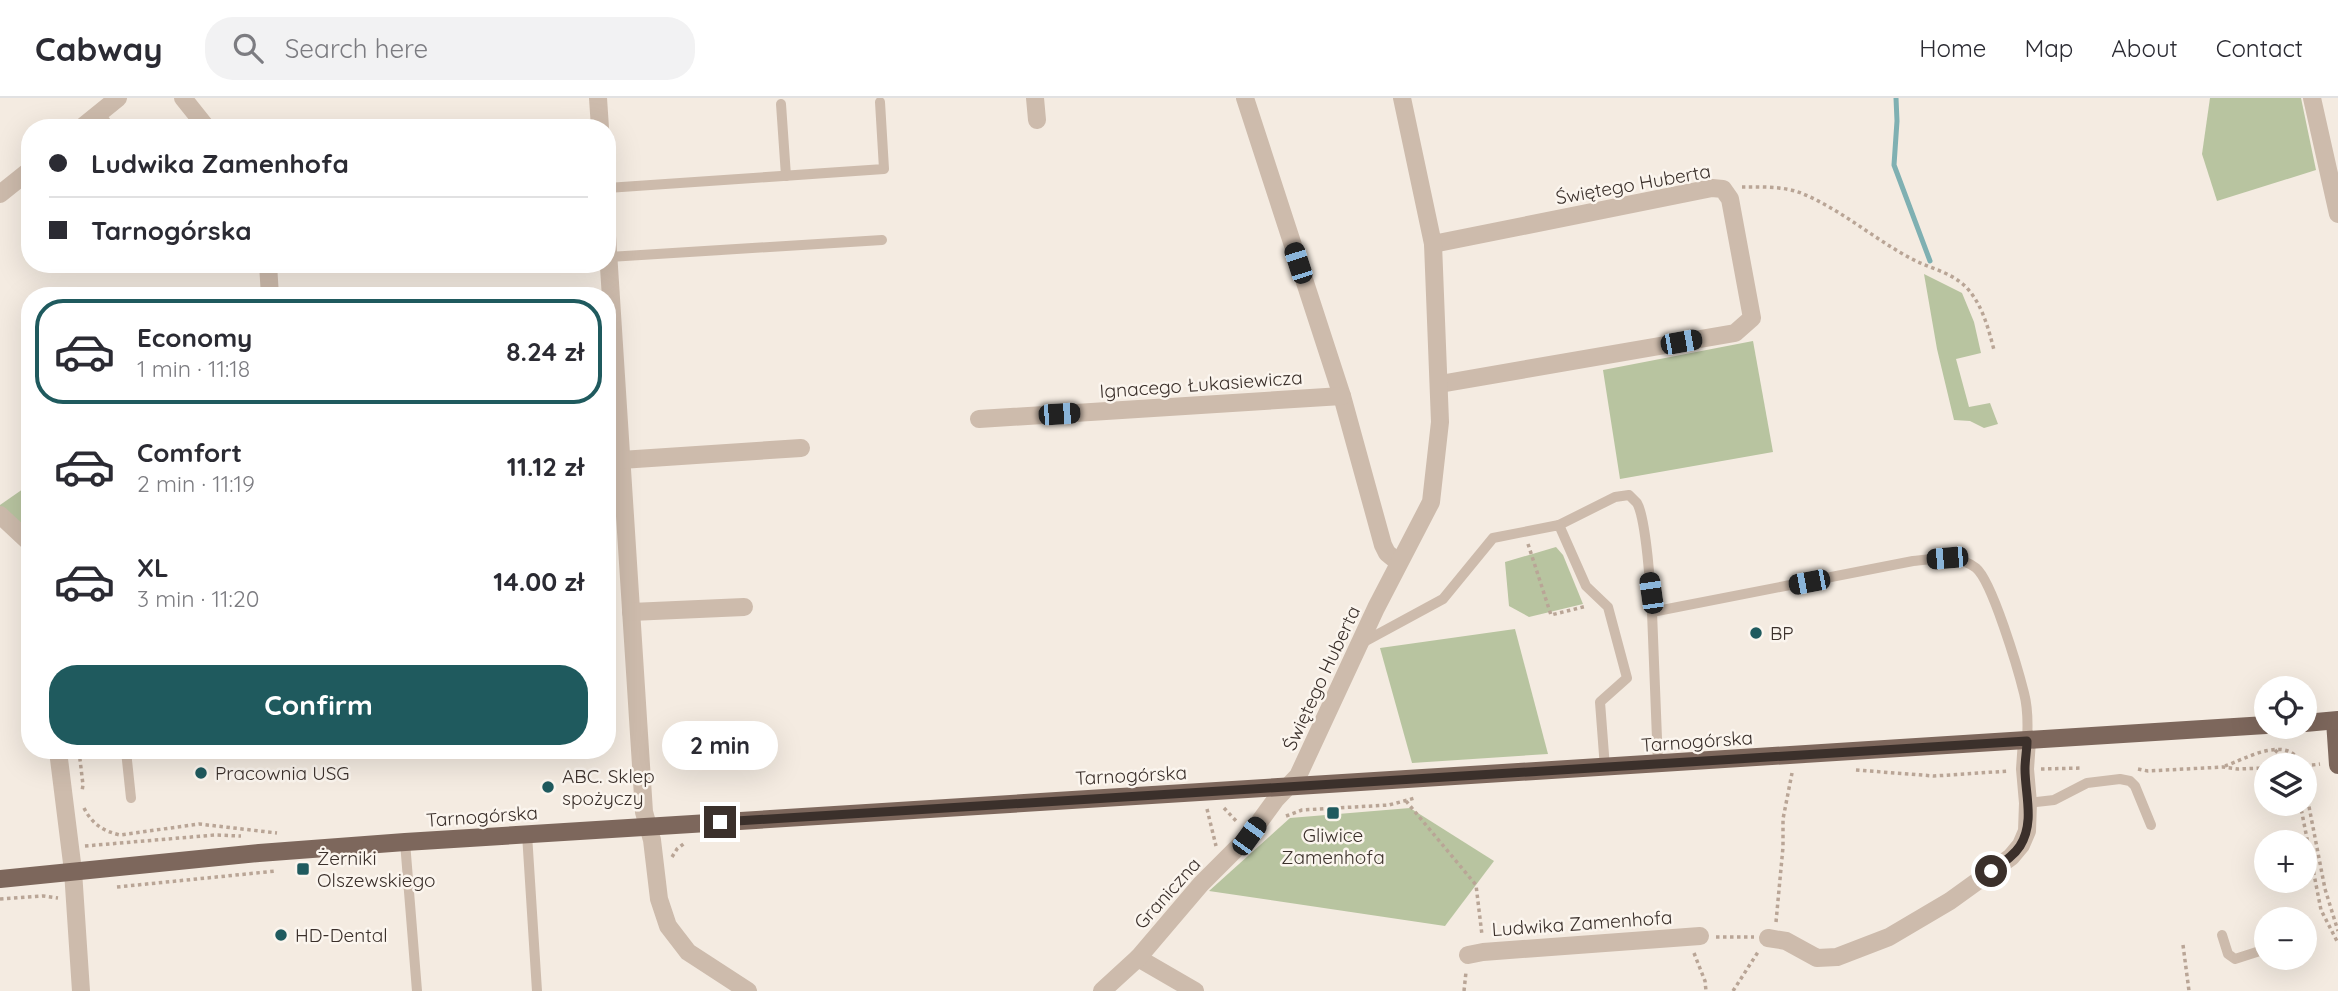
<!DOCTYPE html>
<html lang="en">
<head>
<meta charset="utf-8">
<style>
  body { margin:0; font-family:Quicksand,sans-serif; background:#f2f2f3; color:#2b2b33; height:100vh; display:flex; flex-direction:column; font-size:26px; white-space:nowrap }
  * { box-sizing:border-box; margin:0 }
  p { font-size:23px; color:#7c7c81 }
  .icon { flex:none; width:38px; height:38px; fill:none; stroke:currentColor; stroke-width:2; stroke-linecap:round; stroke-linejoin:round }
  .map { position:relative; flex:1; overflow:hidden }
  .side { position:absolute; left:21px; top:189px; width:595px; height:472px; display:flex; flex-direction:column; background:#fff; border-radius:28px; box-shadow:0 7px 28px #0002 }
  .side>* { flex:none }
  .guide { position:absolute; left:21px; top:21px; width:595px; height:154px; border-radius:28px; box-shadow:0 7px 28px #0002; display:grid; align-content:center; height:154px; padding:0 28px; background:#fff }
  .fabs { position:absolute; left:2254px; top:578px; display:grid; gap:14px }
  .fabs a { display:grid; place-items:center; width:63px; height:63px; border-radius:50%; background:#fff; box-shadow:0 7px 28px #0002; font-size:35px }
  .end { position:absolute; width:32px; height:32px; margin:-16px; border:9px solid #3b302b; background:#fff; box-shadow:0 0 0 4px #fff }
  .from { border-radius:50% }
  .bubble { position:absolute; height:49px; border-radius:24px; background:#fff; box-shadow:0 7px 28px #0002; font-size:23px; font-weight:700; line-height:49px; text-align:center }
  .car { position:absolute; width:21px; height:42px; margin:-21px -10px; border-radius:9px; box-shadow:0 0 5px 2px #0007; background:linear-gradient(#222 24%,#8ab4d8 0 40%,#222 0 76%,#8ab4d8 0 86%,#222 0) }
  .guide b { display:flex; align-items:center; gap:24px; height:66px; font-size:26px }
  .guide b+b { border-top:2px solid #e1e1e2 }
  .guide i { width:18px; height:18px; background:#2b2b33 }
  ul { padding:12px 0 0; list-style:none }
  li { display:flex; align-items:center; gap:21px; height:105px; margin:0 14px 10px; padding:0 14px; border:4px solid transparent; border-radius:28px }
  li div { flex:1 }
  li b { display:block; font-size:26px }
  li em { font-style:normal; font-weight:700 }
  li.active { border-color:#1f5a5e }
  li>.icon { width:63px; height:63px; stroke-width:1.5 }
  .button { display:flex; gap:14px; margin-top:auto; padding:14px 28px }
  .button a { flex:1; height:80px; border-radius:28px; background:#1f5a5e; color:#fff; font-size:28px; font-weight:700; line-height:80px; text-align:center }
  header { display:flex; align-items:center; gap:42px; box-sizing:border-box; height:98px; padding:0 35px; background:#fff; border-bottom:2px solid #e1e1e2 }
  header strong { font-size:33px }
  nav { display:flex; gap:38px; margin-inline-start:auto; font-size:24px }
  .search { width:490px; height:63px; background:#f2f2f3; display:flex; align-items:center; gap:18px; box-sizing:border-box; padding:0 24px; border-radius:28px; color:#7c7c81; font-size:26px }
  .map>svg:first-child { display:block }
  .green { fill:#b8c4a0 }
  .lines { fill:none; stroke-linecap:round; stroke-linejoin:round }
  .stream { stroke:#7fb0b2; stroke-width:5 }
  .path { stroke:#b9a596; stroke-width:3.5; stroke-dasharray:3.5 3.5; stroke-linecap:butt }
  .service { stroke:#cdbbac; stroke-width:10 }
  .minor { stroke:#cdbbac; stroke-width:18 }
  .tertiary { stroke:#cdbbac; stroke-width:18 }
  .primary { stroke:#7d675c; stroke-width:18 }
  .route { stroke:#3b302b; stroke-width:9 }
  .poi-dot { fill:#1f5a5e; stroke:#fbf5ee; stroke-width:2.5 }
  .labels { text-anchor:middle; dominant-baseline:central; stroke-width:5; stroke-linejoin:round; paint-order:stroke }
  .street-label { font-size:19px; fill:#3b302b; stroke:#fbf5ee }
  .poi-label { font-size:19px; fill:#3b302b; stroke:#fbf5ee; text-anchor:start }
</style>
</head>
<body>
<header>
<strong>Cabway</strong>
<div class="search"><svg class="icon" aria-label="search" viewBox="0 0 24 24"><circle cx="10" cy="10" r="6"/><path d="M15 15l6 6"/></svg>Search here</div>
<nav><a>Home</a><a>Map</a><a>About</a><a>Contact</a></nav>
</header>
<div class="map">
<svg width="2338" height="893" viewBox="0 0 2338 893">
  <rect width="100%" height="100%" fill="#f4ebe1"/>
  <!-- green -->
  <g class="green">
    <path d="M2210 0H2301L2316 72 2217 103 2202 56Z"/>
    <path d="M1924 176 1962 195 1974 224 1981 255 1956 261 1969 309 1990 305 1998 326 1984 330 1970 323 1954 322 1937 251Z"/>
    <path d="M1753 243 1773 354 1620 381 1603 272Z"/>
    <path d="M23 391 30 396V433L0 410V407Z"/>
    <path d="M1556 449 1563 457 1583 506 1529 519 1509 508 1505 464Z"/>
    <path d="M1515 531 1548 656 1412 665 1380 550Z"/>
    <path d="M1410 710 1494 763 1445 828 1209 793 1290 720Z"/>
  </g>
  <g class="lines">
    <!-- stream -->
    <path class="stream" d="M1896 0 1897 23 1894 67 1930 163"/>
    <!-- path -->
    <g class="path">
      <path d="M1742 89C1761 89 1783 88 1801 95 1843 112 1877 144 1918 164 1934 171 1953 176 1966 189 1982 206 1988 229 1994 252"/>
      <path d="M1528 446 1551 517 1587 508"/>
      <path d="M2275 652 2290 667"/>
      <path d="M79 653 83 687 82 693"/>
      <path d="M2225 668C2245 661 2289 635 2301 667"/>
      <path d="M2305 668 2320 666"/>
      <path d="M2041 671 2082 670"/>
      <path d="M2138 671 2148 673 2223 669 2238 671 2266 670"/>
      <path d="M1856 672 1934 678 2009 673"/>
      <path d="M2305 688 2325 791 2338 833"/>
      <path d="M1406 703 1476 787 1482 837"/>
      <path d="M2300 705 2321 812 2338 845"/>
      <path d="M84 710C92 726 103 733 120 737L199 726 277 735"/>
      <path d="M1224 710 1238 725"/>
      <path d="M1207 711 1216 748"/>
      <path d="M1286 718 1302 712 1389 707 1415 700"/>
      <path d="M85 748 215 737 241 738"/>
      <path d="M672 759 677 751 686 744"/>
      <path d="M117 789 276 773"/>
      <path d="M0 801 43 798 58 800"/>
      <path d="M1776 824 1783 749V721L1792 675"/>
      <path d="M1716 839H1754"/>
      <path d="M2183 847 2189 893"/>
      <path d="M1694 855 1705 883 1706 893"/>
      <path d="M1464 893 1466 874"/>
      <path d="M1733 893 1758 854"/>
    </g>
    <!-- service -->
    <g class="service">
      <path d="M781 6 786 78"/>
      <path d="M99 15 111 30"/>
      <path d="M607 90 884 71 880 4"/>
      <path d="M609 159 882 142"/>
      <path d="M1559 427 1615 399 1629 397C1630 398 1636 404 1637 405 1646 420 1651 494 1652 514"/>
      <path d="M1360 546 1443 501 1493 440 1559 427 1586 488 1608 509 1627 580 1600 604 1605 670"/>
      <path d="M126 653 131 700"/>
      <path d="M1658 666 1652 514 1913 463C1933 461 1959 456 1976 470 1992 483 2018 571 2024 595 2028 610 2028 627 2027 643"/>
      <path d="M2028 705 2054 702 2087 685 2120 681 2130 683 2135 688 2151 727"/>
      <path d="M527 736 537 893"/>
      <path d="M405 744 417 893"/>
      <path d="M2222 837 2228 856 2235 861 2266 851"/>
    </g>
    <!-- minor -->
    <g class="minor">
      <path d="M183 0 207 30"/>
      <path d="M598 0 600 30"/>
      <path d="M1035 0 1037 22"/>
      <path d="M1245 0 1342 298 1383 447 1387 455 1398 464"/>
      <path d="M2312 0 2338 116"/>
      <path d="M81 30 118 0"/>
      <path d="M0 96 30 72"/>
      <path d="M607 138 644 714 652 742 659 801 668 828 688 854 748 893"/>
      <path d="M1433 146 1712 90 1723 91 1730 101 1752 220 1735 235 1440 286"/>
      <path d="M268 166 270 198"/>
      <path d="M979 321 1342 298"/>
      <path d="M621 362 801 350"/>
      <path d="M0 417 30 445"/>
      <path d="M631 514 744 509"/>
      <path d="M58 653 73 773"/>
      <path d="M1768 840 1786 843 1817 860 1837 859 1889 839 1950 803 2011 759 2021 747 2027 733 2028 705 2025 671 2027 643"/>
      <path d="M1468 857 1483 854 1700 838"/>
      <path d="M1138 860 1195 893"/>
      <path d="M1102 893 1138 860 1201 786 1249 738 1276 701 1298 678 1376 510 1431 404 1440 324 1433 146 1402 0"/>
    </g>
    <!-- tertiary -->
    <path class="tertiary" d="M73 773 81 893"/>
    <!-- primary -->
    <g class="primary">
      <path d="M2335 623 2338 667"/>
      <path d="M2305 625 2338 622"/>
      <path d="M0 781 259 755 405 744 2266 627"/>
    </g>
  </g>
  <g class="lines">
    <!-- route -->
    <path class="route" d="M720 724 2027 643C2027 652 2025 661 2025 671 2025 696 2035 724 2020 748 2013 759 2001 766 1991 773"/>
  </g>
  <!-- markers -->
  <g class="poi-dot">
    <circle cx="1756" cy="535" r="7"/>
    <circle cx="201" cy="675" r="7"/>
    <circle cx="548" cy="689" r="7"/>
    <rect x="1326" y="708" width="14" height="14" rx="3.5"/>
    <rect x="296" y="764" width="14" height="14" rx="3.5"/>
    <circle cx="281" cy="837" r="7"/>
  </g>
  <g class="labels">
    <!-- street labels -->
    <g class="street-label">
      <text transform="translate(1633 86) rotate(-10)">Świętego Huberta</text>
      <text transform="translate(1201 286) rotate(-4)">Ignacego Łukasiewicza</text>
      <text transform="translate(1321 580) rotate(-65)">Świętego Huberta</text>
      <text transform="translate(1697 643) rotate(-4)">Tarnogórska</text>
      <text transform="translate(1131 677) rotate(-3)">Tarnogórska</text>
      <text transform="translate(482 718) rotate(-4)">Tarnogórska</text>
      <text transform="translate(1167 795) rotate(-48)">Graniczna</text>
      <text transform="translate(1582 825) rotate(-4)">Ludwika Zamenhofa</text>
    </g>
    <!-- poi labels -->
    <g class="poi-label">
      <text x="1770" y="535">BP</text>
      <text x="215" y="675">Pracownia USG</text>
      <text x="562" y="678">ABC. Sklep<tspan x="562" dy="22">spożyczy</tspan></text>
      <text x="1333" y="737" text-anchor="middle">Gliwice<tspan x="1333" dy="22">Zamenhofa</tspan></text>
      <text x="317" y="760">Żerniki<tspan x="317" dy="22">Olszewskiego</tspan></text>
      <text x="295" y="837">HD-Dental</text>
    </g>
  </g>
</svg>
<div class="fabs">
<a><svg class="icon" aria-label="locate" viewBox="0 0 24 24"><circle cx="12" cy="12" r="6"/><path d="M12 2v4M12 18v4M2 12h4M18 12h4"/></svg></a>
<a><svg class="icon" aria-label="layers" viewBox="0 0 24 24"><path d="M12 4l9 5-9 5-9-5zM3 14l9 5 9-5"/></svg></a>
<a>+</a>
<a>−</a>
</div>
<i class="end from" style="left:1991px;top:773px"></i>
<i class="end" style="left:720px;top:724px"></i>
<div class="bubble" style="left:662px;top:623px;width:116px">2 min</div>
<i class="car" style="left:1298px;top:165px;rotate:342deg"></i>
<i class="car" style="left:1681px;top:244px;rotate:80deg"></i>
<i class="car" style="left:1059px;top:316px;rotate:86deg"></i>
<i class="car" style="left:1947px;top:460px;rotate:265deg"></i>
<i class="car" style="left:1809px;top:484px;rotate:259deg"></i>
<i class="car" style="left:1651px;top:495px;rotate:352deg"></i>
<i class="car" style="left:1249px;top:738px;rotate:36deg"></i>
<div class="guide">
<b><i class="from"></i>Ludwika Zamenhofa</b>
<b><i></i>Tarnogórska</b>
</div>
<section class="side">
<ul>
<li class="active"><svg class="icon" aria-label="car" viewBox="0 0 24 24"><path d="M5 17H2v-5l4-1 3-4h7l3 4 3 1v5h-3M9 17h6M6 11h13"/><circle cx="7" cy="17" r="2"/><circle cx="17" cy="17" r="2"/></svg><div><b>Economy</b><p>1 min · 11:18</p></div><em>8.24 zł</em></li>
<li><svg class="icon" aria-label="car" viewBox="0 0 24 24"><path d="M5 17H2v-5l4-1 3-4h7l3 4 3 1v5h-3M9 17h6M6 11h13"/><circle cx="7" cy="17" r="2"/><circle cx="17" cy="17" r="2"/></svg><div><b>Comfort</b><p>2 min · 11:19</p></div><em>11.12 zł</em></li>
<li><svg class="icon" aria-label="car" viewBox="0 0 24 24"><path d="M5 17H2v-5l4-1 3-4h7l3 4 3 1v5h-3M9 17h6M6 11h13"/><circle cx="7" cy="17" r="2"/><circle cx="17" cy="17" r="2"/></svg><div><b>XL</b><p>3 min · 11:20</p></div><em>14.00 zł</em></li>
</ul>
<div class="button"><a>Confirm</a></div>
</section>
</div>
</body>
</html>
